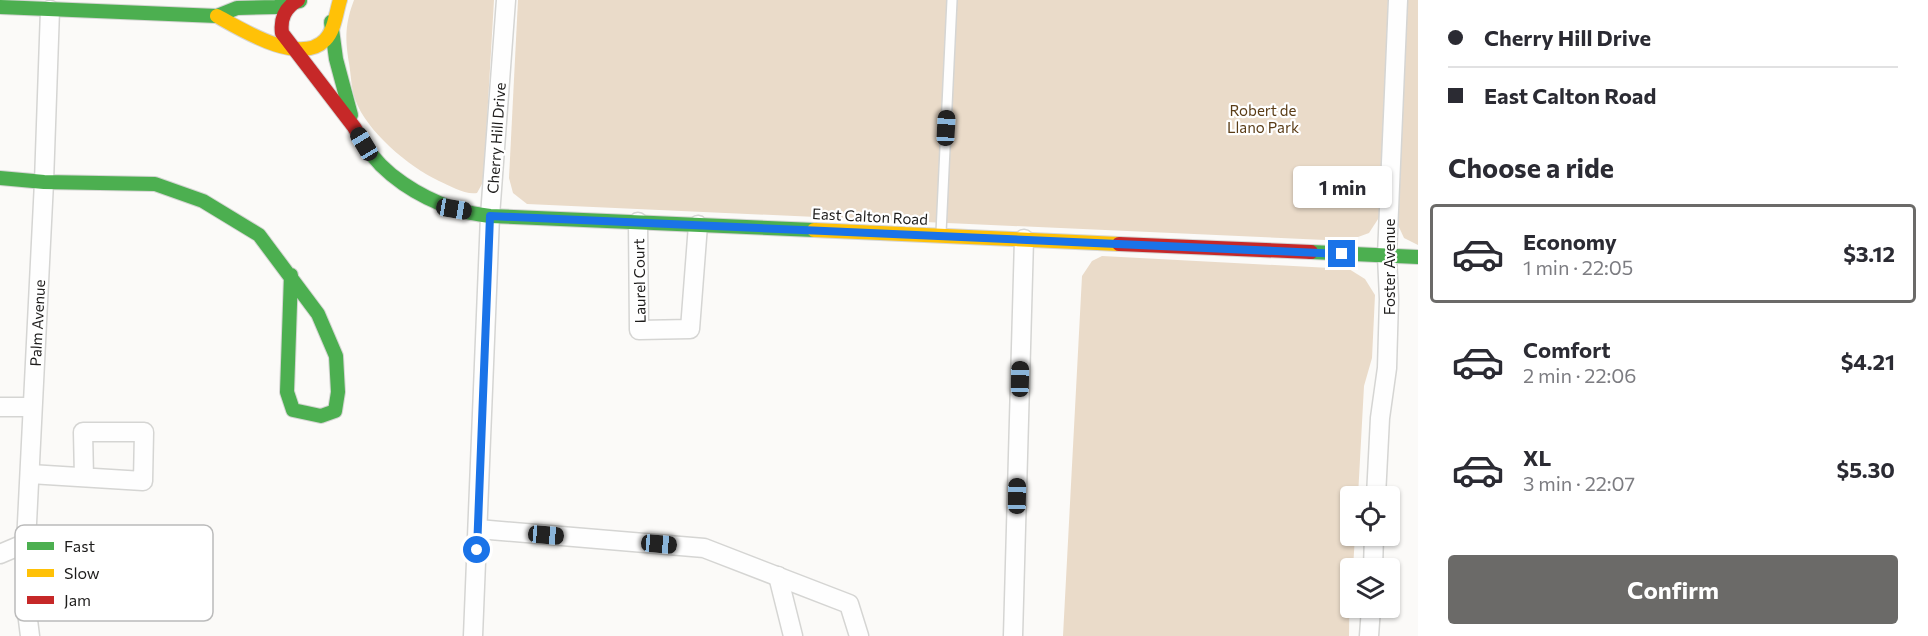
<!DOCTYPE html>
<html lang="en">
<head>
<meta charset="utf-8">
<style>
  body { margin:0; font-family:Commissioner,sans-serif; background:#f7f7f7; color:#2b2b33; height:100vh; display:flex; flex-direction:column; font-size:22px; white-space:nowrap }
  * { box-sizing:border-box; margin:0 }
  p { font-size:20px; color:#7c7c81 }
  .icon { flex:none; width:33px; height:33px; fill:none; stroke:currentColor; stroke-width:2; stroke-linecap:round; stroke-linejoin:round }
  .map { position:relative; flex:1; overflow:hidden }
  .panel { display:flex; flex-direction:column; background:#fff; width:510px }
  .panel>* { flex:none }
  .guide { display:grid; align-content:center; height:132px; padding:0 30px; background:#fff }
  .buttons { position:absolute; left:1340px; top:486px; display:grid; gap:12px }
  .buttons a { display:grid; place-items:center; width:60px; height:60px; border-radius:6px; background:#fff; box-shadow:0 2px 4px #0004; font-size:30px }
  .end { position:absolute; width:27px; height:27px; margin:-14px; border:8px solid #1a73e8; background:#fff; box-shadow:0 0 0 3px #fff }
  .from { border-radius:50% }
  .bubble { position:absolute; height:42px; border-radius:6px; background:#fff; box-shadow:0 2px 4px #0004; font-size:20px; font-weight:700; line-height:42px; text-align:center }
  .car { position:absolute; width:18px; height:36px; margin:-18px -9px; border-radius:8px; box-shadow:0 0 4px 2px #0007; background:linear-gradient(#222 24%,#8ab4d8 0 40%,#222 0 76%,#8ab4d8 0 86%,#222 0) }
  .guide b { display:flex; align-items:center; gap:21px; height:57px; font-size:22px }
  .guide b+b { border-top:2px solid #e1e1e2 }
  .guide i { width:15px; height:15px; background:#2b2b33 }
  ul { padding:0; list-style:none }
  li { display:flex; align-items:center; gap:18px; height:99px; margin:0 12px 9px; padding:0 18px; border:3px solid transparent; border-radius:6px }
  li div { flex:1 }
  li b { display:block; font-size:22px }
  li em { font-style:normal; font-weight:700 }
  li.selected { border-color:#6b6a68 }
  li>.icon { width:54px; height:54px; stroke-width:1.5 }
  h2 { padding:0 30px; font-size:27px; line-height:72px }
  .action { display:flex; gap:12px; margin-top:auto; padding:12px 30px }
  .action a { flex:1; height:69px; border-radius:6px; background:#6b6a68; color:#fff; font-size:24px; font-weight:700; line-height:69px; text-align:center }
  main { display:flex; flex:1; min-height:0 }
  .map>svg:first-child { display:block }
  .green { fill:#eadbc9 }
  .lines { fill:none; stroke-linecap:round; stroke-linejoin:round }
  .lane-casing { stroke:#d5d5d3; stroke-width:12 }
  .street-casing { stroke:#d5d5d3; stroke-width:21 }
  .fast-casing { stroke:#d5d5d3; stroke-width:16 }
  .slow-casing { stroke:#d5d5d3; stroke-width:16 }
  .jam-casing { stroke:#d5d5d3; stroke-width:16 }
  .lane { stroke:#fefefe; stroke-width:9 }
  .street { stroke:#fefefe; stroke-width:18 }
  .fast { stroke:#4caf50; stroke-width:14 }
  .slow { stroke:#ffc107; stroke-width:14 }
  .jam { stroke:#c62828; stroke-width:14 }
  .route { stroke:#1a73e8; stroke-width:8 }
  .labels { text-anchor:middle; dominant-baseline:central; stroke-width:4.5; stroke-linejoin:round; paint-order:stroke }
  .park-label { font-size:15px; fill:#5a3c16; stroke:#fff }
  .street-label { font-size:15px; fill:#1d1c1b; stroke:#fff }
  .key { fill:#fff; stroke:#bbb; stroke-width:1.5 }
  .key-label { font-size:16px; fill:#1d1c1b }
</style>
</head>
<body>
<main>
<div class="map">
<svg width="1418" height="636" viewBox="0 0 1418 636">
  <rect width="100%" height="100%" fill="#fbfaf8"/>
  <!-- green -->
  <g class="green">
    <path d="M354 0H494L484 171 482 184 477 193C465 195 450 186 439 181 409 167 366 131 355 99 351 88 351 74 349 63 345 38 345 24 354 0Z"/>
    <path d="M518 0H1388L1380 216 1369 233 1347 241 527 204 513 193 509 178Z"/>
    <path d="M1405 0H1418V245L1404 238 1398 225Z"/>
    <path d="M1102 256 1349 269 1365 279 1375 295 1372 358 1364 386 1358 496H1350V536H1355L1353 568H1350L1349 636H1063L1082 276 1092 261Z"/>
  </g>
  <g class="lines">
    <!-- lane casing -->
    <g class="lane-casing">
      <path id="lane" d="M941 233 952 0"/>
    </g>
    <!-- street casing -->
    <g class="street-casing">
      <g id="street">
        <path d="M638 222 639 330 690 329 698 225"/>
        <path d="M0 407H32"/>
        <path d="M30 474 143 481 144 432H83L84 477"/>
        <path d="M1376 496 1380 418 1387 368 1389 299 1387 256 1398 0"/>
        <path d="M478 529 704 548 849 604 859 636"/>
        <path d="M0 554 26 543"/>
        <path d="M1373 568 1374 536"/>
        <path d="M778 576 793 636"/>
        <path d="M30 636 26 604V543L44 182 50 10"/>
        <path d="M473 636 490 216 506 0"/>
        <path d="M1013 636 1024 239"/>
        <path d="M1369 636 1371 608"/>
      </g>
    </g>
    <!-- fast casing -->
    <g class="fast-casing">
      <g id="fast">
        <path d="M0 7 217 16 237 8 276 7 300 1"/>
        <path d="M331 22 336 59 351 115"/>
        <path d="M365 145C383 175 420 197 452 208 464 213 478 214 490 216L814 230"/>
        <path d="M0 178 44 182 155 184 203 201 259 235 318 314 336 356 338 392 335 411 321 416 293 410 287 392 291 275"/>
        <path d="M1311 252 1418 257"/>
      </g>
    </g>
    <!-- slow casing -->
    <g class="slow-casing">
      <g id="slow">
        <path d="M217 16C242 30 300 66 325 40 335 30 336 12 340 0"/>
        <path d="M814 230 1119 244"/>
      </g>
    </g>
    <!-- jam casing -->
    <g class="jam-casing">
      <g id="jam">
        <path d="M298 0C285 8 280 18 282 33L354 127 365 145"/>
        <path d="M1119 244 1311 252"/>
      </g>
    </g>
    <!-- lane -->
    <use href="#lane" class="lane"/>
    <!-- street -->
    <use href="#street" class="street"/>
    <!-- fast -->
    <use href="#fast" class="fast"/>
    <!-- slow -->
    <use href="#slow" class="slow"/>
    <!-- jam -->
    <use href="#jam" class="jam"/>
  </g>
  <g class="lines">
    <!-- route -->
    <path class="route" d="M477 550 490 216 1342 254"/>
  </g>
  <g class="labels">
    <!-- park labels -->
    <g class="park-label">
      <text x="1263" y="110">Robert de<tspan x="1263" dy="17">Llano Park</tspan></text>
    </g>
    <!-- street labels -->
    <g class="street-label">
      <text transform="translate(496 138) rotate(-86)">Cherry Hill Drive</text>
      <text transform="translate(870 216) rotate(3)">East Calton Road</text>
      <text transform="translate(1389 267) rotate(-90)">Foster Avenue</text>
      <text transform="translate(639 281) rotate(-91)">Laurel Court</text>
      <text transform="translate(37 323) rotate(-87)">Palm Avenue</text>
    </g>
  </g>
  <!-- legend -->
  <rect x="15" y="525" width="198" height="96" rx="9" class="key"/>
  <rect x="27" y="542" width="27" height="8" fill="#4caf50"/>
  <rect x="27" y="569" width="27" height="8" fill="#ffc107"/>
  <rect x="27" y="596" width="27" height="8" fill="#c62828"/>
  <g class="key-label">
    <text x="64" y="552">Fast</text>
    <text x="64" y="579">Slow</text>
    <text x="64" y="606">Jam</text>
  </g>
</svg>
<div class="buttons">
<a><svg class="icon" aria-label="locate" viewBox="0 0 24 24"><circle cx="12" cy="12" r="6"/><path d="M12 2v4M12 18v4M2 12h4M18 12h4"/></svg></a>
<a><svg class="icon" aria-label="layers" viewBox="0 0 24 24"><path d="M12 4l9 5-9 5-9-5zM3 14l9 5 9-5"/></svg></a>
</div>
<i class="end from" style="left:477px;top:550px"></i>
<i class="end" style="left:1342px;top:254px"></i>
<div class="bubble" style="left:1293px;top:166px;width:99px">1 min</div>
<i class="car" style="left:946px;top:128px;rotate:3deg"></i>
<i class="car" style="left:364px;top:144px;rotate:329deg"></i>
<i class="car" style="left:454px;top:209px;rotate:100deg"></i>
<i class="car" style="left:1020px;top:379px;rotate:1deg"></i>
<i class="car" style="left:1017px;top:496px;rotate:1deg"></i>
<i class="car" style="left:546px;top:535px;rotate:95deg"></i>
<i class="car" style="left:659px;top:544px;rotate:95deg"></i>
</div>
<section class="panel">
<div class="guide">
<b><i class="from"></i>Cherry Hill Drive</b>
<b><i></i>East Calton Road</b>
</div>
<h2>Choose a ride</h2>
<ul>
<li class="selected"><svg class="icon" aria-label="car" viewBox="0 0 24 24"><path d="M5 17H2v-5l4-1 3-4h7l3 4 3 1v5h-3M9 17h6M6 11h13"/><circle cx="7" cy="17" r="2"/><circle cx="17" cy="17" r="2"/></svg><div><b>Economy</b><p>1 min · 22:05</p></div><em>$3.12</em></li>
<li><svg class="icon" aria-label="car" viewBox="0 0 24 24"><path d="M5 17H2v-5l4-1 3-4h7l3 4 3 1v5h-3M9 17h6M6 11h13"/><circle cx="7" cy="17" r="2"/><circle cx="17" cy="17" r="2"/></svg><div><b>Comfort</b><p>2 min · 22:06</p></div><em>$4.21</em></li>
<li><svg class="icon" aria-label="car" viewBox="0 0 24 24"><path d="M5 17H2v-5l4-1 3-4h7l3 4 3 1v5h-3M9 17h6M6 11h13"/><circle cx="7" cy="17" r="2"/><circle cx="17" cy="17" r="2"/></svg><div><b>XL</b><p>3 min · 22:07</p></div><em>$5.30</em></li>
</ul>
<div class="action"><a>Confirm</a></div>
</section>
</main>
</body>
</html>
